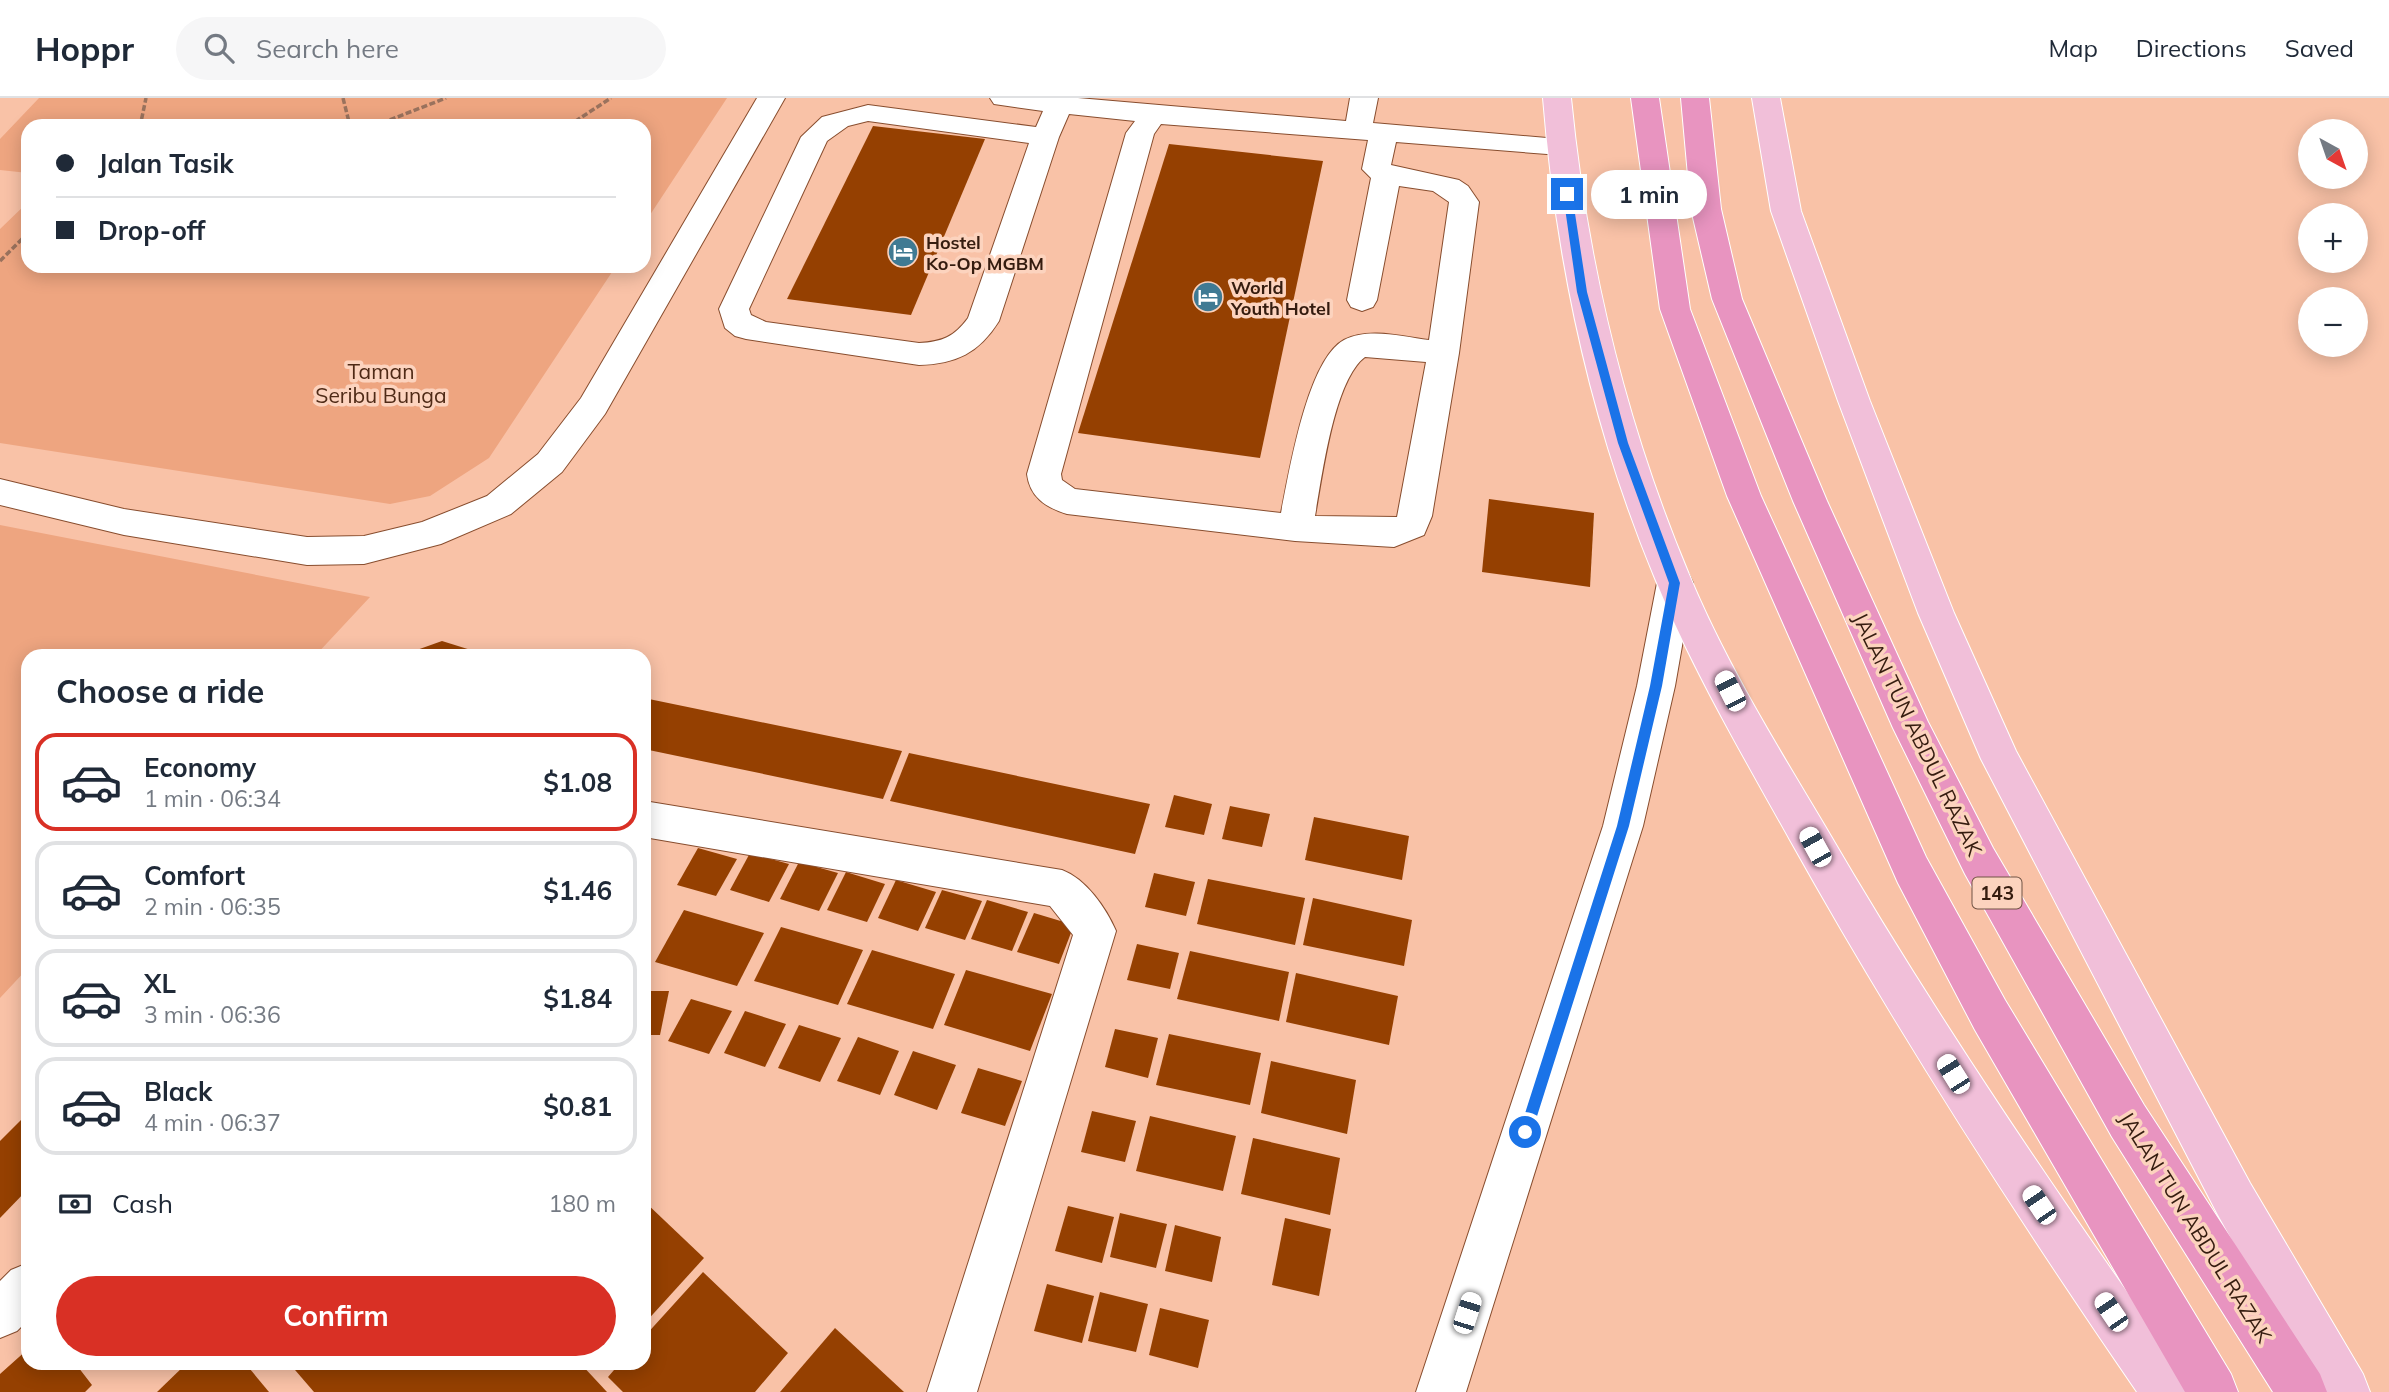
<!DOCTYPE html>
<html lang="en">
<head>
<meta charset="utf-8">
<style>
  body { margin:0; font-family:Mulish,sans-serif; background:#f6f6f7; color:#1f2937; height:100vh; display:flex; flex-direction:column; font-size:26px; white-space:nowrap }
  * { box-sizing:border-box; margin:0 }
  p { font-size:23px; color:#747a83 }
  .icon { flex:none; width:38px; height:38px; fill:none; stroke:currentColor; stroke-width:2; stroke-linecap:round; stroke-linejoin:round }
  .map { position:relative; flex:1; overflow:hidden }
  .drawer { position:absolute; left:21px; top:551px; width:630px; height:721px; display:flex; flex-direction:column; background:#fff; border-radius:21px; box-shadow:0 4px 18px #0003 }
  .drawer>* { flex:none }
  .top-card { position:absolute; left:21px; top:21px; width:630px; height:154px; border-radius:21px; box-shadow:0 4px 18px #0003; display:grid; align-content:center; height:154px; padding:0 35px; background:#fff }
  .needle { width:46px; rotate:140deg }
  .controls { position:absolute; left:2298px; top:21px; display:grid; gap:14px }
  .controls a { display:grid; place-items:center; width:70px; height:70px; border-radius:50%; background:#fff; box-shadow:0 4px 18px #0003; font-size:35px }
  .end { position:absolute; width:32px; height:32px; margin:-16px; border:9px solid #1a73e8; background:#fff; box-shadow:0 0 0 4px #fff }
  .from { border-radius:50% }
  .bubble { position:absolute; height:49px; border-radius:24px; background:#fff; box-shadow:0 4px 18px #0003; font-size:23px; font-weight:700; line-height:49px; text-align:center }
  .car { position:absolute; width:21px; height:42px; margin:-21px -10px; border-radius:9px; box-shadow:0 0 5px 2px #0007; background:linear-gradient(#fff 24%,#345 0 40%,#fff 0 76%,#345 0 86%,#fff 0) }
  .top-card b { display:flex; align-items:center; gap:24px; height:66px; font-size:26px }
  .top-card b+b { border-top:2px solid #e0e1e3 }
  .top-card i { width:18px; height:18px; background:#1f2937 }
  ul { padding:0; list-style:none }
  li { display:flex; align-items:center; gap:21px; height:98px; margin:0 14px 10px; padding:0 21px; border:4px solid #e0e1e3; border-radius:21px }
  li div { flex:1 }
  li b { display:block; font-size:26px }
  li em { font-style:normal; font-weight:700 }
  li.current { border-color:#d93025 }
  li>.icon { width:63px; height:63px; stroke-width:1.5 }
  h2 { padding:0 35px; font-size:32px; line-height:84px }
  .pay { display:flex; align-items:center; gap:18px; height:77px; padding:0 35px; font-size:26px }
  .pay p { margin-inline-start:auto }
  .action { display:flex; gap:14px; margin-top:auto; padding:14px 35px }
  .action a { flex:1; height:80px; border-radius:42px; background:#d93025; color:#fff; font-size:28px; font-weight:700; line-height:80px; text-align:center }
  header { display:flex; align-items:center; gap:42px; box-sizing:border-box; height:98px; padding:0 35px; background:#fff; border-bottom:2px solid #e0e1e3 }
  header strong { font-size:33px }
  nav { display:flex; gap:38px; margin-inline-start:auto; font-size:24px }
  .search { width:490px; height:63px; background:#f6f6f7; display:flex; align-items:center; gap:18px; box-sizing:border-box; padding:0 24px; border-radius:38px; color:#747a83; font-size:26px }
  .map>svg:first-child { display:block }
  .green { fill:#eea580 }
  .building { fill:#954001 }
  .lines { fill:none; stroke-linecap:round; stroke-linejoin:round }
  .minor-casing { stroke:#884d2e; stroke-width:2 }
  .major-casing { stroke:#fff; stroke-width:2 }
  .highway-casing { stroke:#fff; stroke-width:2 }
  .path { stroke:#9a725d; stroke-width:3.5; stroke-dasharray:6 2.5; stroke-linecap:butt }
  .minor { fill:#fff; fill-rule:evenodd }
  .major { fill:#f1bfd9; fill-rule:evenodd }
  .highway { fill:#e894c0; fill-rule:evenodd }
  .route { fill:#1a73e8 }
  .labels { text-anchor:middle; dominant-baseline:central; stroke-width:7; stroke-linejoin:round; paint-order:stroke }
  .far-poi-label { font-size:18px; font-weight:bold; fill:#351c0f; stroke:#fcd3be; text-anchor:start }
  .shield { fill:#fcd3be; stroke:#715344; stroke-width:2 }
  .shield-label { font-size:19px; font-weight:bold; fill:#351c0f }
  .park-label { font-size:21px; fill:#4f2a16; stroke:#fcd3be }
  .street-label { font-size:21px; fill:#351c0f; stroke:#fcd3be }
</style>
</head>
<body>
<header>
<strong>Hoppr</strong>
<div class="search"><svg class="icon" aria-label="search" viewBox="0 0 24 24"><circle cx="10" cy="10" r="6"/><path d="M15 15l6 6"/></svg>Search here</div>
<nav><a>Map</a><a>Directions</a><a>Saved</a></nav>
</header>
<div class="map">
<svg width="2389" height="1294" viewBox="0 0 2389 1294">
  <rect width="100%" height="100%" fill="#f9c2a7"/>
  <!-- green -->
  <g class="green">
    <path d="M39 0H727L644 126V28H28V75L0 72V41Z"/>
    <path d="M28 104V168H616L489 360 430 398 390 406 0 345V131Z"/>
    <path d="M0 427 370 499 315 558H28V870L0 900Z"/>
  </g>
  <!-- building -->
  <g class="building">
    <path d="M873 28 985 41 911 217 787 201Z"/>
    <path d="M1169 46 1323 63 1260 360 1078 335Z"/>
    <path d="M1489 401 1594 415 1590 489 1482 474Z"/>
    <path d="M442 543 490 558H400Z"/>
    <path d="M644 600 902 653 883 701 644 651Z"/>
    <path d="M909 655 1150 706 1135 756 890 703Z"/>
    <path d="M1174 697 1212 706 1204 737 1165 729Z"/>
    <path d="M1230 708 1270 716 1262 749 1222 741Z"/>
    <path d="M1314 719 1409 738 1402 782 1305 762Z"/>
    <path d="M698 750 737 761 716 798 677 787Z"/>
    <path d="M750 755 789 766 769 804 730 792Z"/>
    <path d="M799 764 838 775 819 813 780 801Z"/>
    <path d="M846 774 885 786 867 824 827 812Z"/>
    <path d="M1154 775 1195 784 1186 818 1145 809Z"/>
    <path d="M1208 781 1305 800 1295 847 1197 826Z"/>
    <path d="M896 782 936 794 918 833 878 820Z"/>
    <path d="M942 792 982 803 965 842 925 830Z"/>
    <path d="M1313 800 1412 822 1404 868 1303 847Z"/>
    <path d="M987 802 1028 814 1012 853 971 841Z"/>
    <path d="M684 812 764 835 737 888 655 864Z"/>
    <path d="M1034 815 1074 827 1059 866 1017 854Z"/>
    <path d="M781 829 863 852 838 907 754 883Z"/>
    <path d="M1137 846 1179 855 1170 891 1127 882Z"/>
    <path d="M872 852 955 876 933 931 847 906Z"/>
    <path d="M1190 853 1289 874 1279 923 1177 901Z"/>
    <path d="M966 872 1052 896 1030 953 944 927Z"/>
    <path d="M1296 875 1398 898 1389 947 1286 924Z"/>
    <path d="M644 893H669L660 937H644Z"/>
    <path d="M691 901 732 913 709 956 668 943Z"/>
    <path d="M745 913 786 926 765 969 724 955Z"/>
    <path d="M799 927 841 940 820 984 778 970Z"/>
    <path d="M1115 931 1158 940 1148 980 1105 969Z"/>
    <path d="M1169 936 1261 955 1250 1007 1156 987Z"/>
    <path d="M858 939 899 953 880 997 837 983Z"/>
    <path d="M913 953 956 967 937 1012 894 997Z"/>
    <path d="M1271 963 1356 982 1347 1036 1261 1015Z"/>
    <path d="M978 970 1022 983 1005 1028 961 1015Z"/>
    <path d="M1092 1013 1136 1023 1125 1064 1081 1054Z"/>
    <path d="M28 1015V1091L0 1120V1043Z"/>
    <path d="M1150 1018 1236 1038 1223 1093 1136 1073Z"/>
    <path d="M1253 1040 1340 1060 1330 1117 1241 1096Z"/>
    <path d="M644 1103 704 1160 644 1226Z"/>
    <path d="M1068 1108 1114 1119 1102 1165 1055 1153Z"/>
    <path d="M1120 1115 1167 1126 1156 1170 1110 1159Z"/>
    <path d="M1285 1120 1331 1131 1319 1198 1272 1187Z"/>
    <path d="M1175 1127 1221 1139 1212 1184 1165 1173Z"/>
    <path d="M703 1174 788 1255 755 1294H623L608 1279 620 1265H644V1239Z"/>
    <path d="M1047 1186 1094 1198 1082 1245 1034 1233Z"/>
    <path d="M1100 1194 1148 1206 1136 1254 1088 1243Z"/>
    <path d="M1160 1210 1209 1222 1198 1270 1149 1257Z"/>
    <path d="M835 1230 904 1294H780Z"/>
    <path d="M28 1251V1265H75L92 1287 85 1294H0V1276Z"/>
    <path d="M187 1265H245L269 1294H157Z"/>
    <path d="M289 1265H580L607 1294H314Z"/>
  </g>
  <g class="lines">
    <!-- minor casing -->
    <g class="minor-casing">
      <g id="minor">
        <path d="M757 0H785L605 316 562 374 511 416 441 446 364 466 307 467 124 437 0 407V381L124 411 307 439 364 438 422 424 487 398 538 356 581 300Z"/>
        <path d="M990 0H1078L1346 23 1350 0H1378L1373 25 1570 42 1574 48 1570 54 1560 57 1396 44 1391 67 1459 82 1468 88 1479 104 1459 255 1432 418 1424 437 1394 449 1295 443 1067 416C1045 409 1030 399 1027 376L1126 35 1135 23 1069 16 1059 39 999 223C979 255 956 266 919 267L746 241 735 238 725 230 719 211 801 39 822 19 868 7 1036 29 1043 13 994 6ZM868 23 1029 45 968 220C954 239 942 244 919 245L766 224 751 217 749 211 827 43 848 28ZM1161 26 1368 42 1362 71 1371 80 1347 202 1351 209 1362 213 1373 209 1377 202 1399 88 1433 93 1449 104 1429 242C1404 239 1368 229 1344 242 1307 262 1289 375 1281 415L1075 391 1062 382 1061 376 1154 36ZM1365 259 1426 264 1397 419 1315 418C1322 379 1334 282 1365 259Z"/>
        <path d="M1675 471 1688 475 1693 485 1675 588 1643 728 1466 1294H1416L1603 728 1637 588 1657 485 1662 475Z"/>
        <path d="M644 703 1062 772C1086 781 1106 810 1116 833L977 1294H927L1073 837 1050 808 644 739Z"/>
        <path d="M28 1165V1222L17 1233 0 1240V1183L11 1172Z"/>
      </g>
    </g>
    <!-- major casing -->
    <g class="major-casing">
      <g id="major">
        <path d="M1543 0H1571C1587 163 1625 323 1688 474 1724 562 1776 646 1825 728 1935 917 2058 1098 2185 1276L2192 1294H2137C2014 1115 1896 932 1790 742 1742 656 1691 569 1654 478 1591 326 1556 163 1543 0Z"/>
        <path d="M1752 0H1780L1801 113 1870 303 1954 515 2016 653 2250 1085 2363 1276 2370 1294H2317L2218 1117 1981 661 1918 515 1838 303 1771 113Z"/>
      </g>
    </g>
    <!-- highway casing -->
    <g class="highway-casing">
      <g id="highway">
        <path d="M1631 0H1659L1690 211 1761 398 1926 759 2005 902 2231 1276 2238 1294H2185L1975 932 1898 785 1727 398 1660 211Z"/>
        <path d="M1681 0H1709L1721 111 1742 201 1827 403 1928 624 1993 750 2144 1007 2320 1276 2327 1294H2273L2112 1039 1965 776 1893 630 1793 403 1712 201 1691 111Z"/>
      </g>
    </g>
    <!-- path -->
    <g class="path">
      <path d="M343 0 350 28"/>
      <path d="M141 24 170 28"/>
      <path d="M137 28 141 24 146 0"/>
      <path d="M374 28 446 0"/>
      <path d="M568 28 611 0"/>
      <path d="M0 163 28 135"/>
      <path d="M570 172 573 168"/>
    </g>
    <!-- minor -->
    <use href="#minor" class="minor"/>
    <!-- major -->
    <use href="#major" class="major"/>
    <!-- highway -->
    <use href="#highway" class="highway"/>
  </g>
  <!-- route -->
  <path class="route" d="M1567 93 1572 96 1587 194 1628 345 1680 485 1662 588 1629 728 1532 1034 1525 1040 1519 1034 1617 728 1650 588 1669 485 1618 345 1577 194 1563 96Z"/>
  <!-- icons -->
  <defs>
    <g id="hotel-disc" transform="scale(1.575)"><circle r="9.5" fill="#407a93" stroke="#fcd3be"/><path d="M-6-4.5h1.5V1H6V5H4.5V3h-9V5H-6ZM-4 0a1.8 1.8 0 1 1 3.6 0ZM.5 0V-2.5h3Q6-2.5 6 0Z" fill="#fff"/></g>
  </defs>
  <g fill-rule="evenodd">
    <use href="#hotel-disc" x="903" y="154"/>
    <use href="#hotel-disc" x="1208" y="199"/>
  </g>
  <g class="labels">
    <!-- far-poi labels -->
    <g class="far-poi-label">
      <text x="926" y="144">Hostel<tspan x="926" dy="21">Ko-Op MGBM</tspan></text>
      <text x="1231" y="189">World<tspan x="1231" dy="21">Youth Hotel</tspan></text>
    </g>
    <!-- shield labels -->
    <rect class="shield" x="1972.5" y="779.5" width="49" height="31" rx="5"/>
    <g class="shield-label">
      <text x="1997" y="795">143</text>
    </g>
    <!-- park labels -->
    <g class="park-label">
      <text x="381" y="273">Taman<tspan x="381" dy="24">Seribu Bunga</tspan></text>
    </g>
    <!-- street labels -->
    <g class="street-label">
      <text transform="translate(1918 636) rotate(64)">JALAN TUN ABDUL RAZAK</text>
      <text transform="translate(2196 1129) rotate(58)">JALAN TUN ABDUL RAZAK</text>
    </g>
  </g>
</svg>
<div class="controls">
<a><svg class="needle" viewBox="-14 -14 28 28"><path d="M0-13l5 13h-10z" fill="#e53935"/><path d="M0 13l5-13h-10z" fill="#747a83"/></svg></a>
<a>+</a>
<a>−</a>
</div>
<i class="end from" style="left:1525px;top:1034px"></i>
<i class="end" style="left:1567px;top:96px"></i>
<div class="bubble" style="left:1591px;top:72px;width:116px">1 min</div>
<i class="car" style="left:1730px;top:593px;rotate:333deg"></i>
<i class="car" style="left:1815px;top:749px;rotate:331deg"></i>
<i class="car" style="left:1953px;top:976px;rotate:328deg"></i>
<i class="car" style="left:2039px;top:1107px;rotate:326deg"></i>
<i class="car" style="left:2111px;top:1214px;rotate:326deg"></i>
<i class="car" style="left:1467px;top:1215px;rotate:18deg"></i>
<div class="top-card">
<b><i class="from"></i>Jalan Tasik</b>
<b><i></i>Drop-off</b>
</div>
<section class="drawer">
<h2>Choose a ride</h2>
<ul>
<li class="current"><svg class="icon" aria-label="car" viewBox="0 0 24 24"><path d="M5 17H2v-5l4-1 3-4h7l3 4 3 1v5h-3M9 17h6M6 11h13"/><circle cx="7" cy="17" r="2"/><circle cx="17" cy="17" r="2"/></svg><div><b>Economy</b><p>1 min · 06:34</p></div><em>$1.08</em></li>
<li><svg class="icon" aria-label="car" viewBox="0 0 24 24"><path d="M5 17H2v-5l4-1 3-4h7l3 4 3 1v5h-3M9 17h6M6 11h13"/><circle cx="7" cy="17" r="2"/><circle cx="17" cy="17" r="2"/></svg><div><b>Comfort</b><p>2 min · 06:35</p></div><em>$1.46</em></li>
<li><svg class="icon" aria-label="car" viewBox="0 0 24 24"><path d="M5 17H2v-5l4-1 3-4h7l3 4 3 1v5h-3M9 17h6M6 11h13"/><circle cx="7" cy="17" r="2"/><circle cx="17" cy="17" r="2"/></svg><div><b>XL</b><p>3 min · 06:36</p></div><em>$1.84</em></li>
<li><svg class="icon" aria-label="car" viewBox="0 0 24 24"><path d="M5 17H2v-5l4-1 3-4h7l3 4 3 1v5h-3M9 17h6M6 11h13"/><circle cx="7" cy="17" r="2"/><circle cx="17" cy="17" r="2"/></svg><div><b>Black</b><p>4 min · 06:37</p></div><em>$0.81</em></li>
</ul>
<div class="pay"><svg class="icon" aria-label="cash" viewBox="0 0 24 24"><path d="M3 7h18v10H3z"/><circle cx="12" cy="12" r="2"/></svg>Cash<p>180 m</p></div>
<div class="action"><a>Confirm</a></div>
</section>
</div>
</body>
</html>
